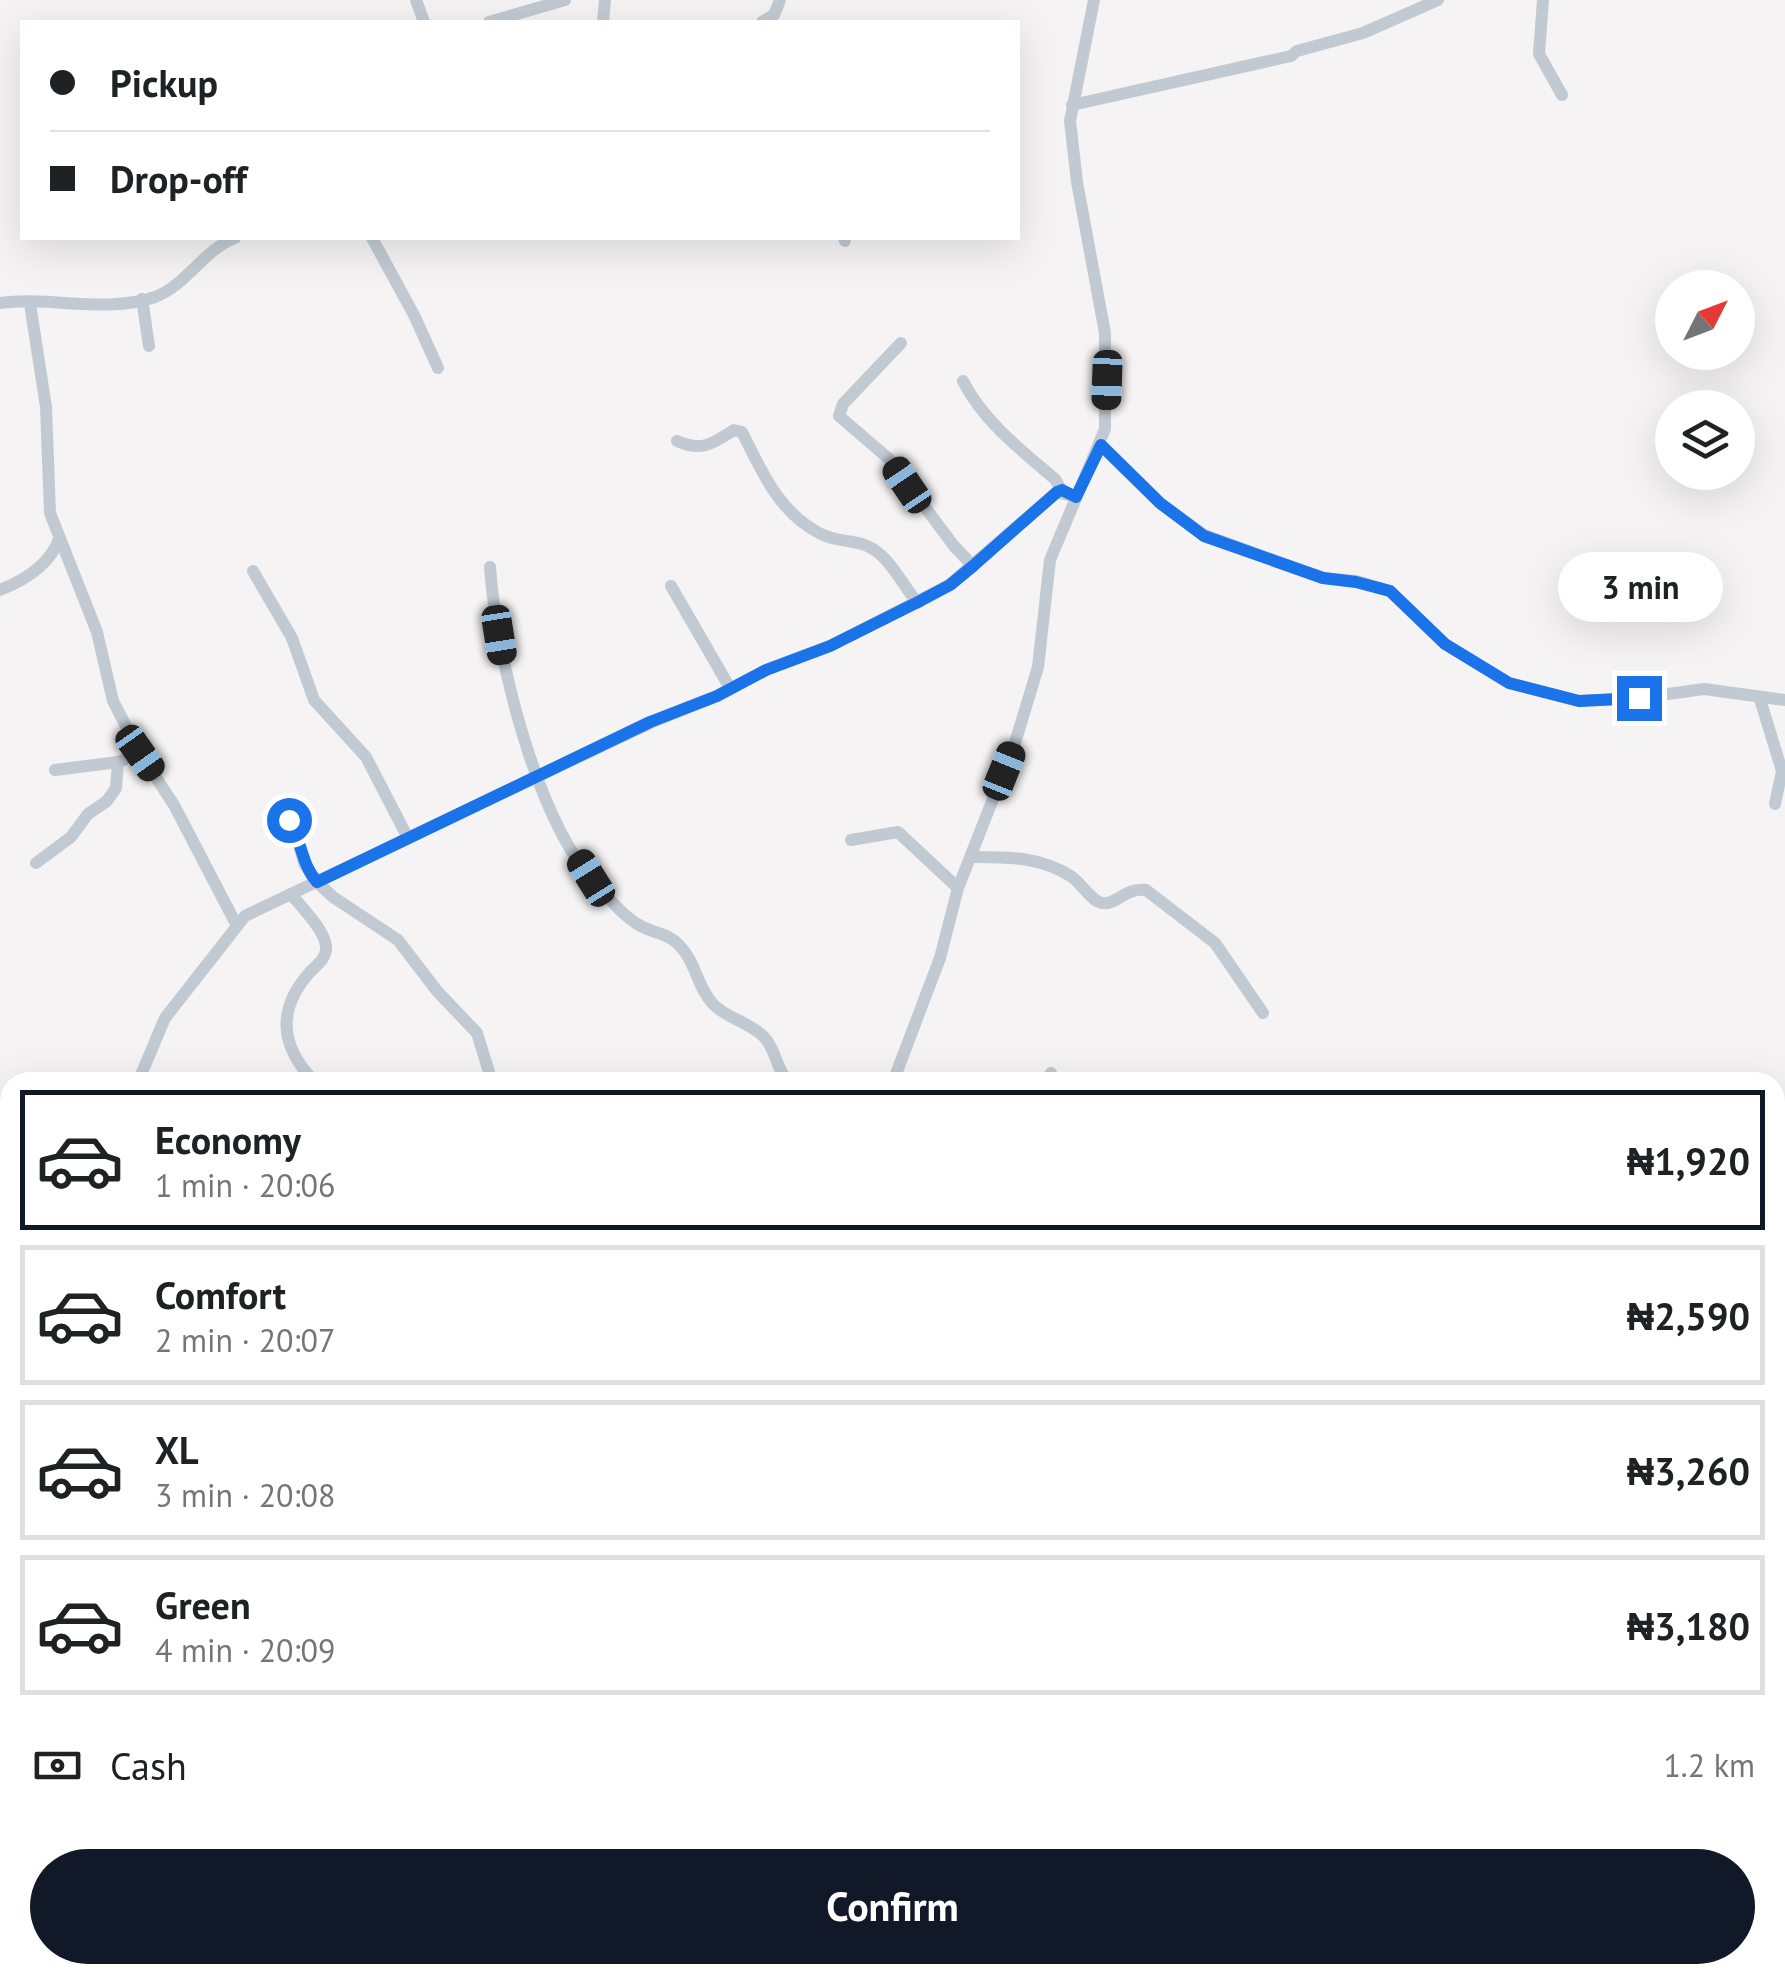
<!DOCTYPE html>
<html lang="en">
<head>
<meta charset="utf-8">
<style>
  body { margin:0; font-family:"PT Sans",sans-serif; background:#f6f6f6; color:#202124; height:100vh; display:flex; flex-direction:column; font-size:38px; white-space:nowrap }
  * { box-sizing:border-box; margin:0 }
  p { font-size:32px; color:#757577 }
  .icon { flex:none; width:55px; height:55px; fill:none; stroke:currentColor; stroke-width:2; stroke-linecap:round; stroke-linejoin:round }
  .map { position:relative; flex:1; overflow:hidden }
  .side { position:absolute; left:0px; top:1072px; width:1785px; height:912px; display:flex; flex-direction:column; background:#fff; border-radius:30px 30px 0 0; box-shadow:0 10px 40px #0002 }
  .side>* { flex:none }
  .guide { position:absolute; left:20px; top:20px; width:1000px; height:220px; border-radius:0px; box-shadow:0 10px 40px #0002; display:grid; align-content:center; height:220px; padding:0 30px; background:#fff }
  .needle { width:65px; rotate:48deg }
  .fabs { position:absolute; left:1655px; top:270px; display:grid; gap:20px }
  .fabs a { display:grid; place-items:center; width:100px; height:100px; border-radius:50%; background:#fff; box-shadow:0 10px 40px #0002; font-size:50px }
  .end { position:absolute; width:45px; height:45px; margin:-22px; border:12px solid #1a73e8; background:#fff; box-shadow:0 0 0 5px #fff }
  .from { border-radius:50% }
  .bubble { position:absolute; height:70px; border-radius:35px; background:#fff; box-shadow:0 10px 40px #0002; font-size:32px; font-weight:700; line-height:70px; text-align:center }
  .car { position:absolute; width:30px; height:60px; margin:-30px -15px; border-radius:12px; box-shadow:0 0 8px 2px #0007; background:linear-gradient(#222 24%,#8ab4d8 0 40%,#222 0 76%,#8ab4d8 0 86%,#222 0) }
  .guide b { display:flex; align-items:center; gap:35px; height:95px; font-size:38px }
  .guide b+b { border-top:2px solid #e0e0e0 }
  .guide i { width:25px; height:25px; background:#202124 }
  ul { padding:18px 0 0; list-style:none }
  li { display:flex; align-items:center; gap:30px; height:140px; margin:0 20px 15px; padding:0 10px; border:5px solid #e0e0e0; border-radius:0px }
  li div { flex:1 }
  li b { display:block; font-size:38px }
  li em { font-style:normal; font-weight:700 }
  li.on { border-color:#111827 }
  li>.icon { width:90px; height:90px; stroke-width:1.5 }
  .pay { display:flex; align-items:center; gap:25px; height:110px; padding:0 30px; font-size:38px }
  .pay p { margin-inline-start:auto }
  .button { display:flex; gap:20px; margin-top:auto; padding:20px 30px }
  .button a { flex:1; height:115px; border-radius:60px; background:#111827; color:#fff; font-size:40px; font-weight:700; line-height:115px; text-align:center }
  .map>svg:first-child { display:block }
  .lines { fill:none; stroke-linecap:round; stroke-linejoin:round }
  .minor { stroke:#c1cad2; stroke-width:12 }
  .route { stroke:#1a73e8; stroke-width:12 }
</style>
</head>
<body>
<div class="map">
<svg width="1785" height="1984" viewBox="0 0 1785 1984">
  <rect width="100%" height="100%" fill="#f5f3f3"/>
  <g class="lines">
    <!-- minor -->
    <g class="minor">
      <path d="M416 0 424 22"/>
      <path d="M1543 0 1539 54 1562 95"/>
      <path d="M489 22 565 0"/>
      <path d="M603 22 605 0"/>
      <path d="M762 22 774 15 780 0"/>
      <path d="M1072 105 1291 56 1297 51 1363 33 1438 0"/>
      <path d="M372 238 414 315 438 368"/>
      <path d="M844 238 845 241"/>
      <path d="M142 299 149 346"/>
      <path d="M0 303C50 296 106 314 155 297 187 285 203 250 235 238"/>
      <path d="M30 304 46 407 50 513 97 632 113 701 140 753 174 805 236 924"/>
      <path d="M901 343 843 404 839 416 889 459 954 546 973 566"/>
      <path d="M963 381C984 422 1021 450 1055 479L1062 491"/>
      <path d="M677 441C702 452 712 444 734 430L742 432C762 472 779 513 821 534 838 543 858 539 873 549 892 561 903 586 918 603"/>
      <path d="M1101 445 1160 503 1204 535 1323 578 1356 581 1390 591 1445 644 1509 683 1579 701 1639 698 1704 689 1785 700"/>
      <path d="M490 567C496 654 535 817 595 883 608 897 622 915 639 925 652 933 668 933 679 945 696 962 697 987 713 1004 727 1019 750 1022 764 1037 777 1050 775 1069 789 1082"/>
      <path d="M253 571 292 638 314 700 366 757 408 838"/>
      <path d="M671 586 730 688"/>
      <path d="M0 590C25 580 50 565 59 539"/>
      <path d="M1760 699 1782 771 1775 804"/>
      <path d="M55 770 118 762 140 753"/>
      <path d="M279 811 295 829 304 863 317 882 333 897 398 940 437 991 477 1033 492 1082"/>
      <path d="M851 840 898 832 958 888"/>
      <path d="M971 857C1006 857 1041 856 1072 877 1082 884 1091 901 1102 903 1115 906 1126 887 1146 890L1215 943 1263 1013"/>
      <path d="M36 863 71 837 88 814 107 801 116 788 118 762"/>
      <path d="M291 894C302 908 324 929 326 946 327 958 318 964 310 972 276 1010 280 1047 315 1082"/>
      <path d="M138 1082 165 1018 245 916 650 723 717 696 766 670 830 646 949 585 1057 492 1076 497"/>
      <path d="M893 1082 940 958 958 888 1015 743 1038 667 1050 560 1105 429V333L1077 182 1070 121 1094 0"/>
      <path d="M1045 1082 1051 1073"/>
      <path d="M0 1267 10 1271"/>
      <path d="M1775 1508 1785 1507"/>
      <path d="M0 1622 10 1613"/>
      <path d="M0 1659 10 1679"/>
      <path d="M1775 1816 1785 1815"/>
      <path d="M0 1939 10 1957"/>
      <path d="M20 1975 23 1984"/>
      <path d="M295 1975 305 1984"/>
      <path d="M727 1975 735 1984"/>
      <path d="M1088 1975 1095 1984"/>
      <path d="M405 1984 427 1975"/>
    </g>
  </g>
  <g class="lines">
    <!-- route -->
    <path class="route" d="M289 820C302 841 301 864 317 882L650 722 717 696 766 670 830 646 918 602 950 585 973 566 1057 492 1062 490 1076 497 1101 445 1160 503 1204 536 1323 578 1356 582 1390 591 1445 644 1509 683 1579 701 1639 698"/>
  </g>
</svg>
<div class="fabs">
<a><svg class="needle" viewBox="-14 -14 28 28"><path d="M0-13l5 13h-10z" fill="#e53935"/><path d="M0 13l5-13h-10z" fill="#757577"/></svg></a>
<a><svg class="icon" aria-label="layers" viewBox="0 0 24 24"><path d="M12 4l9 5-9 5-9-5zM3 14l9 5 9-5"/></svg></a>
</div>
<i class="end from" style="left:289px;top:820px"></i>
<i class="end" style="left:1639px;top:698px"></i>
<div class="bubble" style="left:1558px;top:552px;width:165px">3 min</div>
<i class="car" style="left:1107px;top:380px;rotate:182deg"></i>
<i class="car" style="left:907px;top:485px;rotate:326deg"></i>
<i class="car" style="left:499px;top:635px;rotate:171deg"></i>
<i class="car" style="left:140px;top:753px;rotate:145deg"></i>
<i class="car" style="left:1004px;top:771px;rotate:22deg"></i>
<i class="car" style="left:591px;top:878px;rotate:328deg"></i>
<div class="guide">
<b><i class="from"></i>Pickup</b>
<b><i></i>Drop-off</b>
</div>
<section class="side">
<ul>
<li class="on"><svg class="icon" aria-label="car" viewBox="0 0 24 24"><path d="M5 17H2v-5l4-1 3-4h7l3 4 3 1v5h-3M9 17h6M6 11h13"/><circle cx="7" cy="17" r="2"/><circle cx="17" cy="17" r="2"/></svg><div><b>Economy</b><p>1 min · 20:06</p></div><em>₦1,920</em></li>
<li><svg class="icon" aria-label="car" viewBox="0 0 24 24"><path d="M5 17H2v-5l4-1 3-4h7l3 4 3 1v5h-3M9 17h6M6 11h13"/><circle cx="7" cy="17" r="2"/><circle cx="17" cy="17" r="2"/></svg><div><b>Comfort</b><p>2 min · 20:07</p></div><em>₦2,590</em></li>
<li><svg class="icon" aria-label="car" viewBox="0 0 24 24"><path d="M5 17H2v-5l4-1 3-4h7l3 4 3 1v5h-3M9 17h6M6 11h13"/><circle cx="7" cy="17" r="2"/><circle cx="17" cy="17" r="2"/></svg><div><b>XL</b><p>3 min · 20:08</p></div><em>₦3,260</em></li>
<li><svg class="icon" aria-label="car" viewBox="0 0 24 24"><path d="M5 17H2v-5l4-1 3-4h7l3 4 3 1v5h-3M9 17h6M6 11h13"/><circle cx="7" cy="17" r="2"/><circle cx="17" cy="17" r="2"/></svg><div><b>Green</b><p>4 min · 20:09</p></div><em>₦3,180</em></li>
</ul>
<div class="pay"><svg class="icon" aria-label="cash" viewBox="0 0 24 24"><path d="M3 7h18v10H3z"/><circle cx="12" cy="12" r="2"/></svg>Cash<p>1.2 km</p></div>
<div class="button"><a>Confirm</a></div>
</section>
</div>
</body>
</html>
